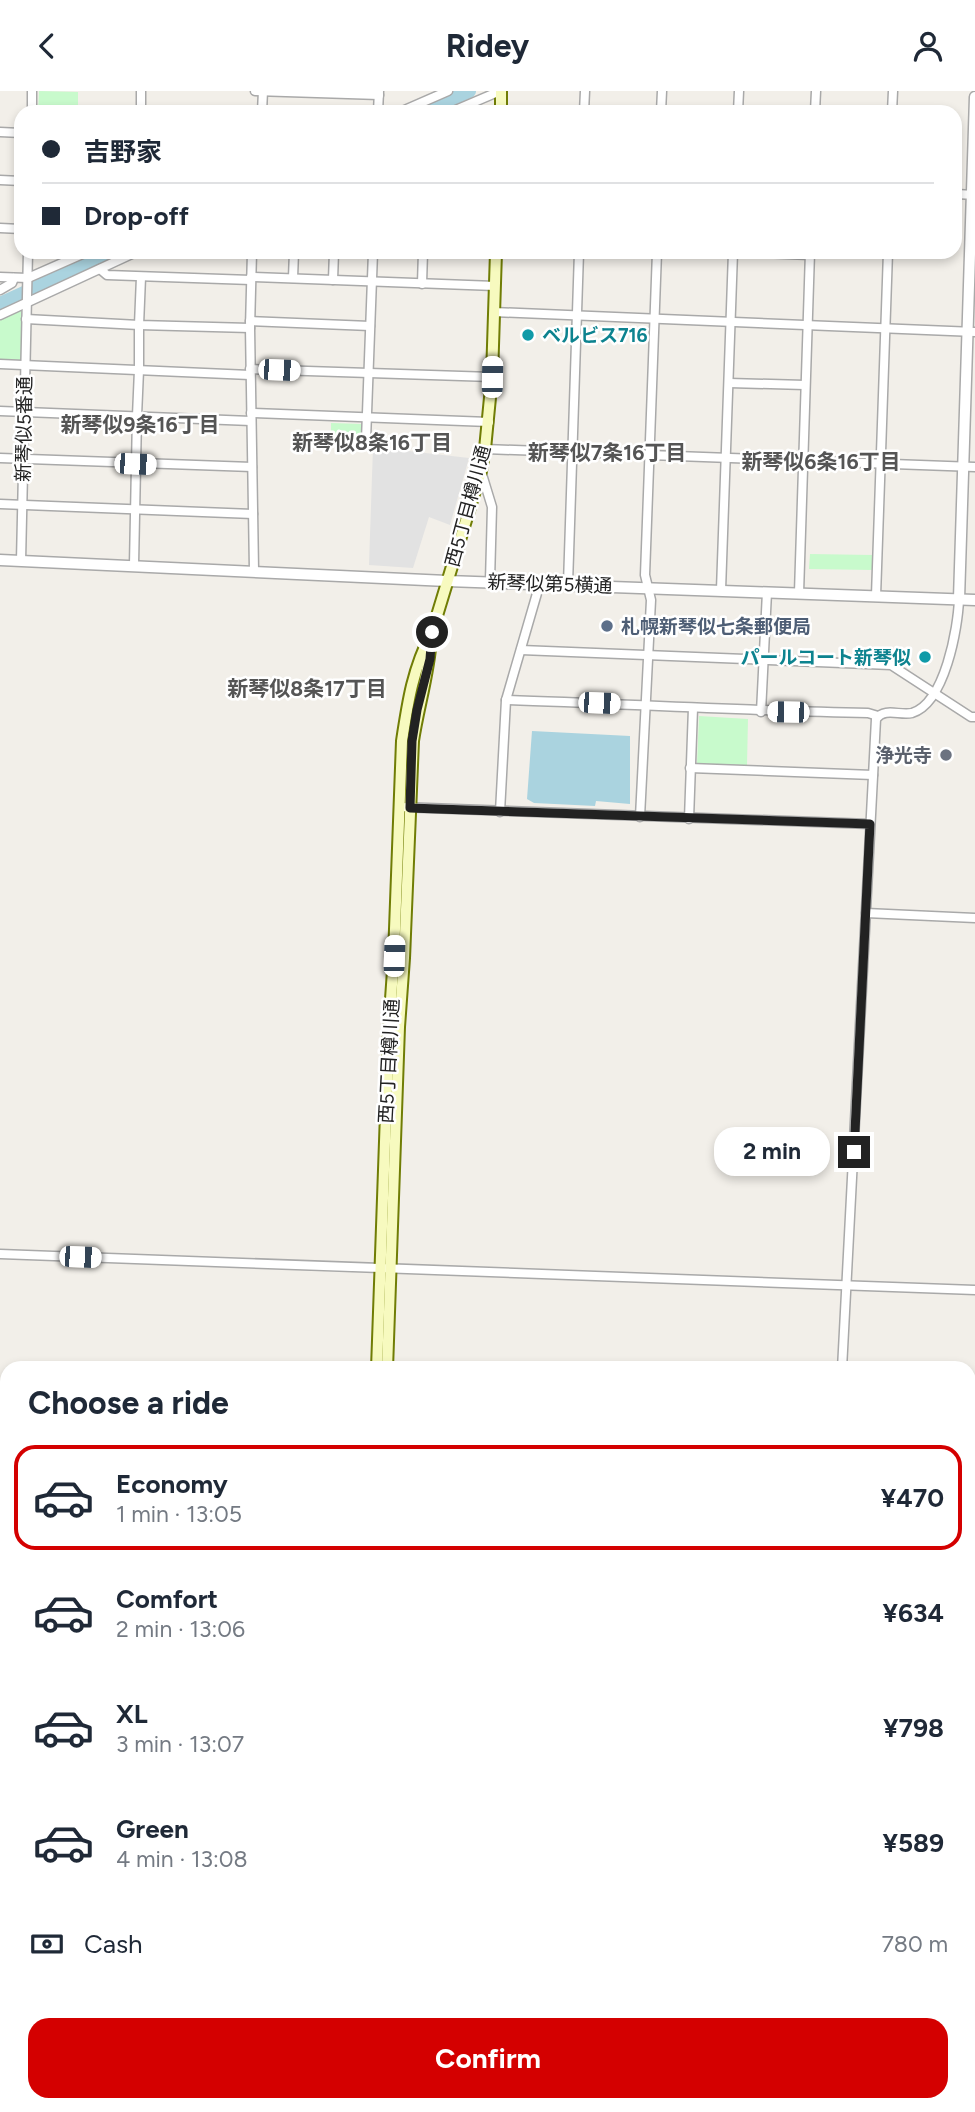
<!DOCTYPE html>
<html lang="en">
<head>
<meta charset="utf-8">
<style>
  body { margin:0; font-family:Figtree,"Noto Sans JP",sans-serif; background:#f6f6f7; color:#1f2937; height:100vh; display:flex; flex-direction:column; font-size:26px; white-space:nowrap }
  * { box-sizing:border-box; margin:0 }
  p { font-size:23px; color:#747a83 }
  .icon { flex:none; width:38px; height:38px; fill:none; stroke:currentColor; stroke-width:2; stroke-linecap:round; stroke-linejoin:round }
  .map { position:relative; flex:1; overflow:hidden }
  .side { position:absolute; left:0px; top:1270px; width:976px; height:751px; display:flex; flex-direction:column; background:#fff; border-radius:21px 21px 0 0; box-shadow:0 4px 10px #0003 }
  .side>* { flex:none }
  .banner { position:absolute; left:14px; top:14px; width:948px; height:154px; border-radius:21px; box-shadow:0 4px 10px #0003; display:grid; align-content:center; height:154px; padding:0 28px; background:#fff }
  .end { position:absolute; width:32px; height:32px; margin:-16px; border:9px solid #222; background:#fff; box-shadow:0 0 0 4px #fff }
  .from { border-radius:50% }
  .bubble { position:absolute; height:49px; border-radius:21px; background:#fff; box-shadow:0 4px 10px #0003; font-size:23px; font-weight:700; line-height:49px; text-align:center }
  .car { position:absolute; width:21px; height:42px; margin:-21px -10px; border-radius:9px; box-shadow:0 0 5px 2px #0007; background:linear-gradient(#fff 24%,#345 0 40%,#fff 0 76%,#345 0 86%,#fff 0) }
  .banner b { display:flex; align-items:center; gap:24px; height:66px; font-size:26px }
  .banner b+b { border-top:2px solid #e0e1e3 }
  .banner i { width:18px; height:18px; background:#1f2937 }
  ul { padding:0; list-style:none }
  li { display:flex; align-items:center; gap:21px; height:105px; margin:0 14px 10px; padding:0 14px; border:4px solid transparent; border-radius:21px }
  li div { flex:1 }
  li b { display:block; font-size:26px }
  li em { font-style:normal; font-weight:700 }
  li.active { border-color:#d40000 }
  li>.icon { width:63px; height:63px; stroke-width:1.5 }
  h2 { padding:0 28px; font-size:32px; line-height:84px }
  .pay { display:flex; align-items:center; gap:18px; height:77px; padding:0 28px; font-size:26px }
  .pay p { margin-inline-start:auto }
  .button { display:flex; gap:14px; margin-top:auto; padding:14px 28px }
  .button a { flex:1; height:80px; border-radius:21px; background:#d40000; color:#fff; font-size:28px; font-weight:700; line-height:80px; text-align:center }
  header { display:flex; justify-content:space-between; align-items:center; height:91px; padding:0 28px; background:#fff; font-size:32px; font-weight:700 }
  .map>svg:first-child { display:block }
  .forest { fill:#add19e }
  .park { fill:#c8facc }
  .parking { fill:#e2e2e2 }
  .water { fill:#aad3df }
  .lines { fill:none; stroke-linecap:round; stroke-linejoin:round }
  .stream { stroke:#aad3df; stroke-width:2.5 }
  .river { stroke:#aad3df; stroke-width:14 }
  .minor-casing { stroke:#a9a9a9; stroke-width:11 }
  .tertiary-casing { stroke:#a9a9a9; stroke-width:13 }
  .secondary-casing { stroke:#707d05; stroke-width:14 }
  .primary-casing { stroke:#a06b00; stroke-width:16 }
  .minor { stroke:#fff; stroke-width:8 }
  .tertiary { stroke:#fff; stroke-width:10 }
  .secondary { stroke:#f7fabf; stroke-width:10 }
  .primary { stroke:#fcd6a4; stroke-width:12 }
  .route { stroke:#222; stroke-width:9 }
  .culture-dot { fill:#0f9aa8; stroke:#fff; stroke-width:2.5 }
  .service-dot { fill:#5c6f8a; stroke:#fff; stroke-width:2.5 }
  .worship-dot { fill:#6b7280; stroke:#fff; stroke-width:2.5 }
  .labels { text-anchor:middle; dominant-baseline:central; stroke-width:5; stroke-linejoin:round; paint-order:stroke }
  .culture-label { font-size:19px; font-weight:bold; fill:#0d838f; stroke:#fff; text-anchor:start }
  .street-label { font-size:19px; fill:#222; stroke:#fff }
  .service-label { font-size:19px; font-weight:bold; fill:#4e5e75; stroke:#fff; text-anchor:start }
  .worship-label { font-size:19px; font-weight:bold; fill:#5b616d; stroke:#fff; text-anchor:end }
  .neighbourhood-label { font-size:21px; font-weight:bold; fill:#555; stroke:#fff }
</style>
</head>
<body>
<header><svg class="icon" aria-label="back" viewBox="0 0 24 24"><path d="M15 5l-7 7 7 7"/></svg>Ridey<svg class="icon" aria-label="person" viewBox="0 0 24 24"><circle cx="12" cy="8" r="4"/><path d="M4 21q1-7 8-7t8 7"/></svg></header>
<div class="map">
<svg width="975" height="2021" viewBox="0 0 975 2021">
  <rect width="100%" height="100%" fill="#f2efe9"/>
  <!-- forest -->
  <path class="forest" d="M105 2014H326L328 2021H104Z"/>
  <!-- park -->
  <g class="park">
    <path d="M39 0 78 1V21H38Z"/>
    <path d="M21 219V269L0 268V229Z"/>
    <path d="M331 332 362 333V350L331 349Z"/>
    <path d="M810 463 873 464V479L809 478Z"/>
    <path d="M699 625 748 628 747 674 697 673Z"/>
  </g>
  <!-- parking -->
  <path class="parking" d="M373 356 469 367 450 434 429 426 413 477 369 474Z"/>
  <!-- water -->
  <path class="water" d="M532 640 630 645V713L596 710 595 715 534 712 527 708Z"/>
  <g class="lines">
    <!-- stream -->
    <g class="stream">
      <path d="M0 1586 7 1587"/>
      <path d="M970 1706H975"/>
    </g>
    <!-- river -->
    <g class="river">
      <path d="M422 21 469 0"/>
      <path d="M0 213 114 161"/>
    </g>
    <!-- minor casing -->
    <g class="minor-casing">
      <g id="minor">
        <path d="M255 0 379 4"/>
        <path d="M32 21V0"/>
        <path d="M141 21V0"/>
        <path d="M262 21 263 0"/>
        <path d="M378 21 379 0"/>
        <path d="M400 21 448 0"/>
        <path d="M451 21 500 0"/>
        <path d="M584 21 585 0"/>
        <path d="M661 21 662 0"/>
        <path d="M738 21 739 0"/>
        <path d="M815 21 816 0"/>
        <path d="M892 21 893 0"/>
        <path d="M0 41 21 42"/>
        <path d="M0 89 21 90"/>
        <path d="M956 103 975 104"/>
        <path d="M0 137 21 138"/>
        <path d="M252 161 250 237 254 479"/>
        <path d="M737 161 810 164"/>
        <path d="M100 178 107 184 251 189"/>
        <path d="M0 186 28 187 87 161"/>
        <path d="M251 186 495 195"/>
        <path d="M293 187 294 161"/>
        <path d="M333 189 334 161"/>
        <path d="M422 193 423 161"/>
        <path d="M0 199 12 192 14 187"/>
        <path d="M494 221 975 241"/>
        <path d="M0 224 136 161"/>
        <path d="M26 228 139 234 250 237"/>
        <path d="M250 230 370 235"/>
        <path d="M0 273 250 284"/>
        <path d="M250 278 492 286"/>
        <path d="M729 292 805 294"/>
        <path d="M0 320 251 330"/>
        <path d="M251 322 489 331"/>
        <path d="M366 349 373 161"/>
        <path d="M485 358 975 376"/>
        <path d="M0 367 252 376"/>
        <path d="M481 380 492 416 490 490"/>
        <path d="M0 413 253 423"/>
        <path d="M21 470 28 161"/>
        <path d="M134 474 137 325 139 279V234L141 186"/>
        <path d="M568 493 579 161"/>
        <path d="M721 499 733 161"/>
        <path d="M799 502 810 161"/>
        <path d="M876 505 888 161"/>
        <path d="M521 559 891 574 971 626H975"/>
        <path d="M506 609C627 613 747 620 868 622L878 625"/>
        <path d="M761 621 767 501"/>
        <path d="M690 677 873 684"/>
        <path d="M400 716 870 733"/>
        <path d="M500 721 506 609 540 492"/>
        <path d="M640 726 651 509 645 484 657 161"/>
        <path d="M689 728 693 617"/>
        <path d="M866 822 975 827"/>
        <path d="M0 1163 975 1199"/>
        <path d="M842 1278 876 628C885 616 900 625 912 622 945 612 958 537 959 508"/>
        <path d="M0 1339 7 1340"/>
        <path d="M970 1377 975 1378"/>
        <path d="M0 1382 7 1383"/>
        <path d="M970 1420H975"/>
        <path d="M807 2021V2014"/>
      </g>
    </g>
    <!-- tertiary casing -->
    <g class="tertiary-casing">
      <g id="tertiary">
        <path d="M0 469 447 490 975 509"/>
        <path d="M959 508 975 6"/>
        <path d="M0 1848H7"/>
        <path d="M970 1886H975"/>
      </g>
    </g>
    <!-- secondary casing -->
    <g class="secondary-casing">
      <g id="secondary">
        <path d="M501 21V0"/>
        <path d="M377 1278 389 937 394 865 402 650C408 610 413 577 432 541L481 380 485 358 492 286 496 161"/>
        <path d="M387 1278 399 936 404 867 413 650C418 616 429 582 431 547"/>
        <path d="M344 2021V2014"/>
        <path d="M355 2021V2014"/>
      </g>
    </g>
    <!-- primary casing -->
    <g class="primary-casing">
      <g id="primary">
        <path d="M0 1355H7"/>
        <path d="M0 1369H7"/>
        <path d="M970 1393H975"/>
        <path d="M970 1407H975"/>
      </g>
    </g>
    <!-- minor -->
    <use href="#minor" class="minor"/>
    <!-- tertiary -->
    <use href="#tertiary" class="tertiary"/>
    <!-- secondary -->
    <use href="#secondary" class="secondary"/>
    <!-- primary -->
    <use href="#primary" class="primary"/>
  </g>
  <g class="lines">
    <!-- route -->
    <path class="route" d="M432 541 430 568 417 619 412 650 410 717 870 733 854 1061"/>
  </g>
  <!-- markers -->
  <g class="culture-dot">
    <circle cx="528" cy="244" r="7"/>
    <circle cx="925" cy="566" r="7"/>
  </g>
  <circle class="service-dot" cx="607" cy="535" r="7"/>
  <circle class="worship-dot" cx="946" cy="664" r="7"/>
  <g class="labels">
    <!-- culture labels -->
    <g class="culture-label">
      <text x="542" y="244">ベルビス716</text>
      <text x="911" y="566" text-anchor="end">パールコート新琴似</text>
    </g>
    <!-- street labels -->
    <g class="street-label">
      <text transform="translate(24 338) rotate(-89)">新琴似5番通</text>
      <text transform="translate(468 415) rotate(-75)">西5丁目樽川通</text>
      <text transform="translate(550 493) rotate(2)">新琴似第5横通</text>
      <text transform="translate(389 970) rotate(-87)">西5丁目樽川通</text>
    </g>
    <!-- service labels -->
    <g class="service-label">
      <text x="621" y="535">札幌新琴似七条郵便局</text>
    </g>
    <!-- worship labels -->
    <g class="worship-label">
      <text x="932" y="664">浄光寺</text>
    </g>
    <!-- neighbourhood labels -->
    <g class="neighbourhood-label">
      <text x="140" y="333">新琴似9条16丁目</text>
      <text x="372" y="351">新琴似8条16丁目</text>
      <text x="607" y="361">新琴似7条16丁目</text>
      <text x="821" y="370">新琴似6条16丁目</text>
      <text x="307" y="597">新琴似8条17丁目</text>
    </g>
  </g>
</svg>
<i class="end from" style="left:432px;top:541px"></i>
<i class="end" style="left:854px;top:1061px"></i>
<div class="bubble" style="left:714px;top:1036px;width:116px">2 min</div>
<i class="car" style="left:279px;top:279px;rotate:92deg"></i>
<i class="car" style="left:492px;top:286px;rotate:1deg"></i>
<i class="car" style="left:135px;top:373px;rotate:92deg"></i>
<i class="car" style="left:599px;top:612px;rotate:92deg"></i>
<i class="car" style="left:788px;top:621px;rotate:271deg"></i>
<i class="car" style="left:394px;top:865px;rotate:2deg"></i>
<i class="car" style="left:80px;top:1166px;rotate:92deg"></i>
<div class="banner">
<b><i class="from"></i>吉野家</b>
<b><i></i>Drop-off</b>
</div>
<section class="side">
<h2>Choose a ride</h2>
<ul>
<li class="active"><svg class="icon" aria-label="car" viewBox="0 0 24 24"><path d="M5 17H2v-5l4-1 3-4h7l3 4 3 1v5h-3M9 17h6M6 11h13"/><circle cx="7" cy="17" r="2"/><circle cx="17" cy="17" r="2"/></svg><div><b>Economy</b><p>1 min · 13:05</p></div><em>¥470</em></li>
<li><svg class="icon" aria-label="car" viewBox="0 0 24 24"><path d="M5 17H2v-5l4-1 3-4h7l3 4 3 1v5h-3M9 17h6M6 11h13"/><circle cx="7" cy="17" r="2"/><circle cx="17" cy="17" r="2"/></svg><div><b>Comfort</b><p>2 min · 13:06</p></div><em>¥634</em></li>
<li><svg class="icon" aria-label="car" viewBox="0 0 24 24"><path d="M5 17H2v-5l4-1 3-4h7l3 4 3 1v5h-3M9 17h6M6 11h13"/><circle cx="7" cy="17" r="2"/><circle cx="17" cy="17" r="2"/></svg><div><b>XL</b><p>3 min · 13:07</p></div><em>¥798</em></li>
<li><svg class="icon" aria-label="car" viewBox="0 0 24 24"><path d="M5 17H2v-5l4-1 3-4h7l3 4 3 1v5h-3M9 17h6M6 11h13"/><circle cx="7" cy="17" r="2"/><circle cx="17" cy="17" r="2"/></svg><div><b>Green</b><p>4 min · 13:08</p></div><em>¥589</em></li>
</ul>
<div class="pay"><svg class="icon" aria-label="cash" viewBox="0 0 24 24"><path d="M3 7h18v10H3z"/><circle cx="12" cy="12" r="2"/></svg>Cash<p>780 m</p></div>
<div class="button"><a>Confirm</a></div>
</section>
</div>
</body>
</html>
